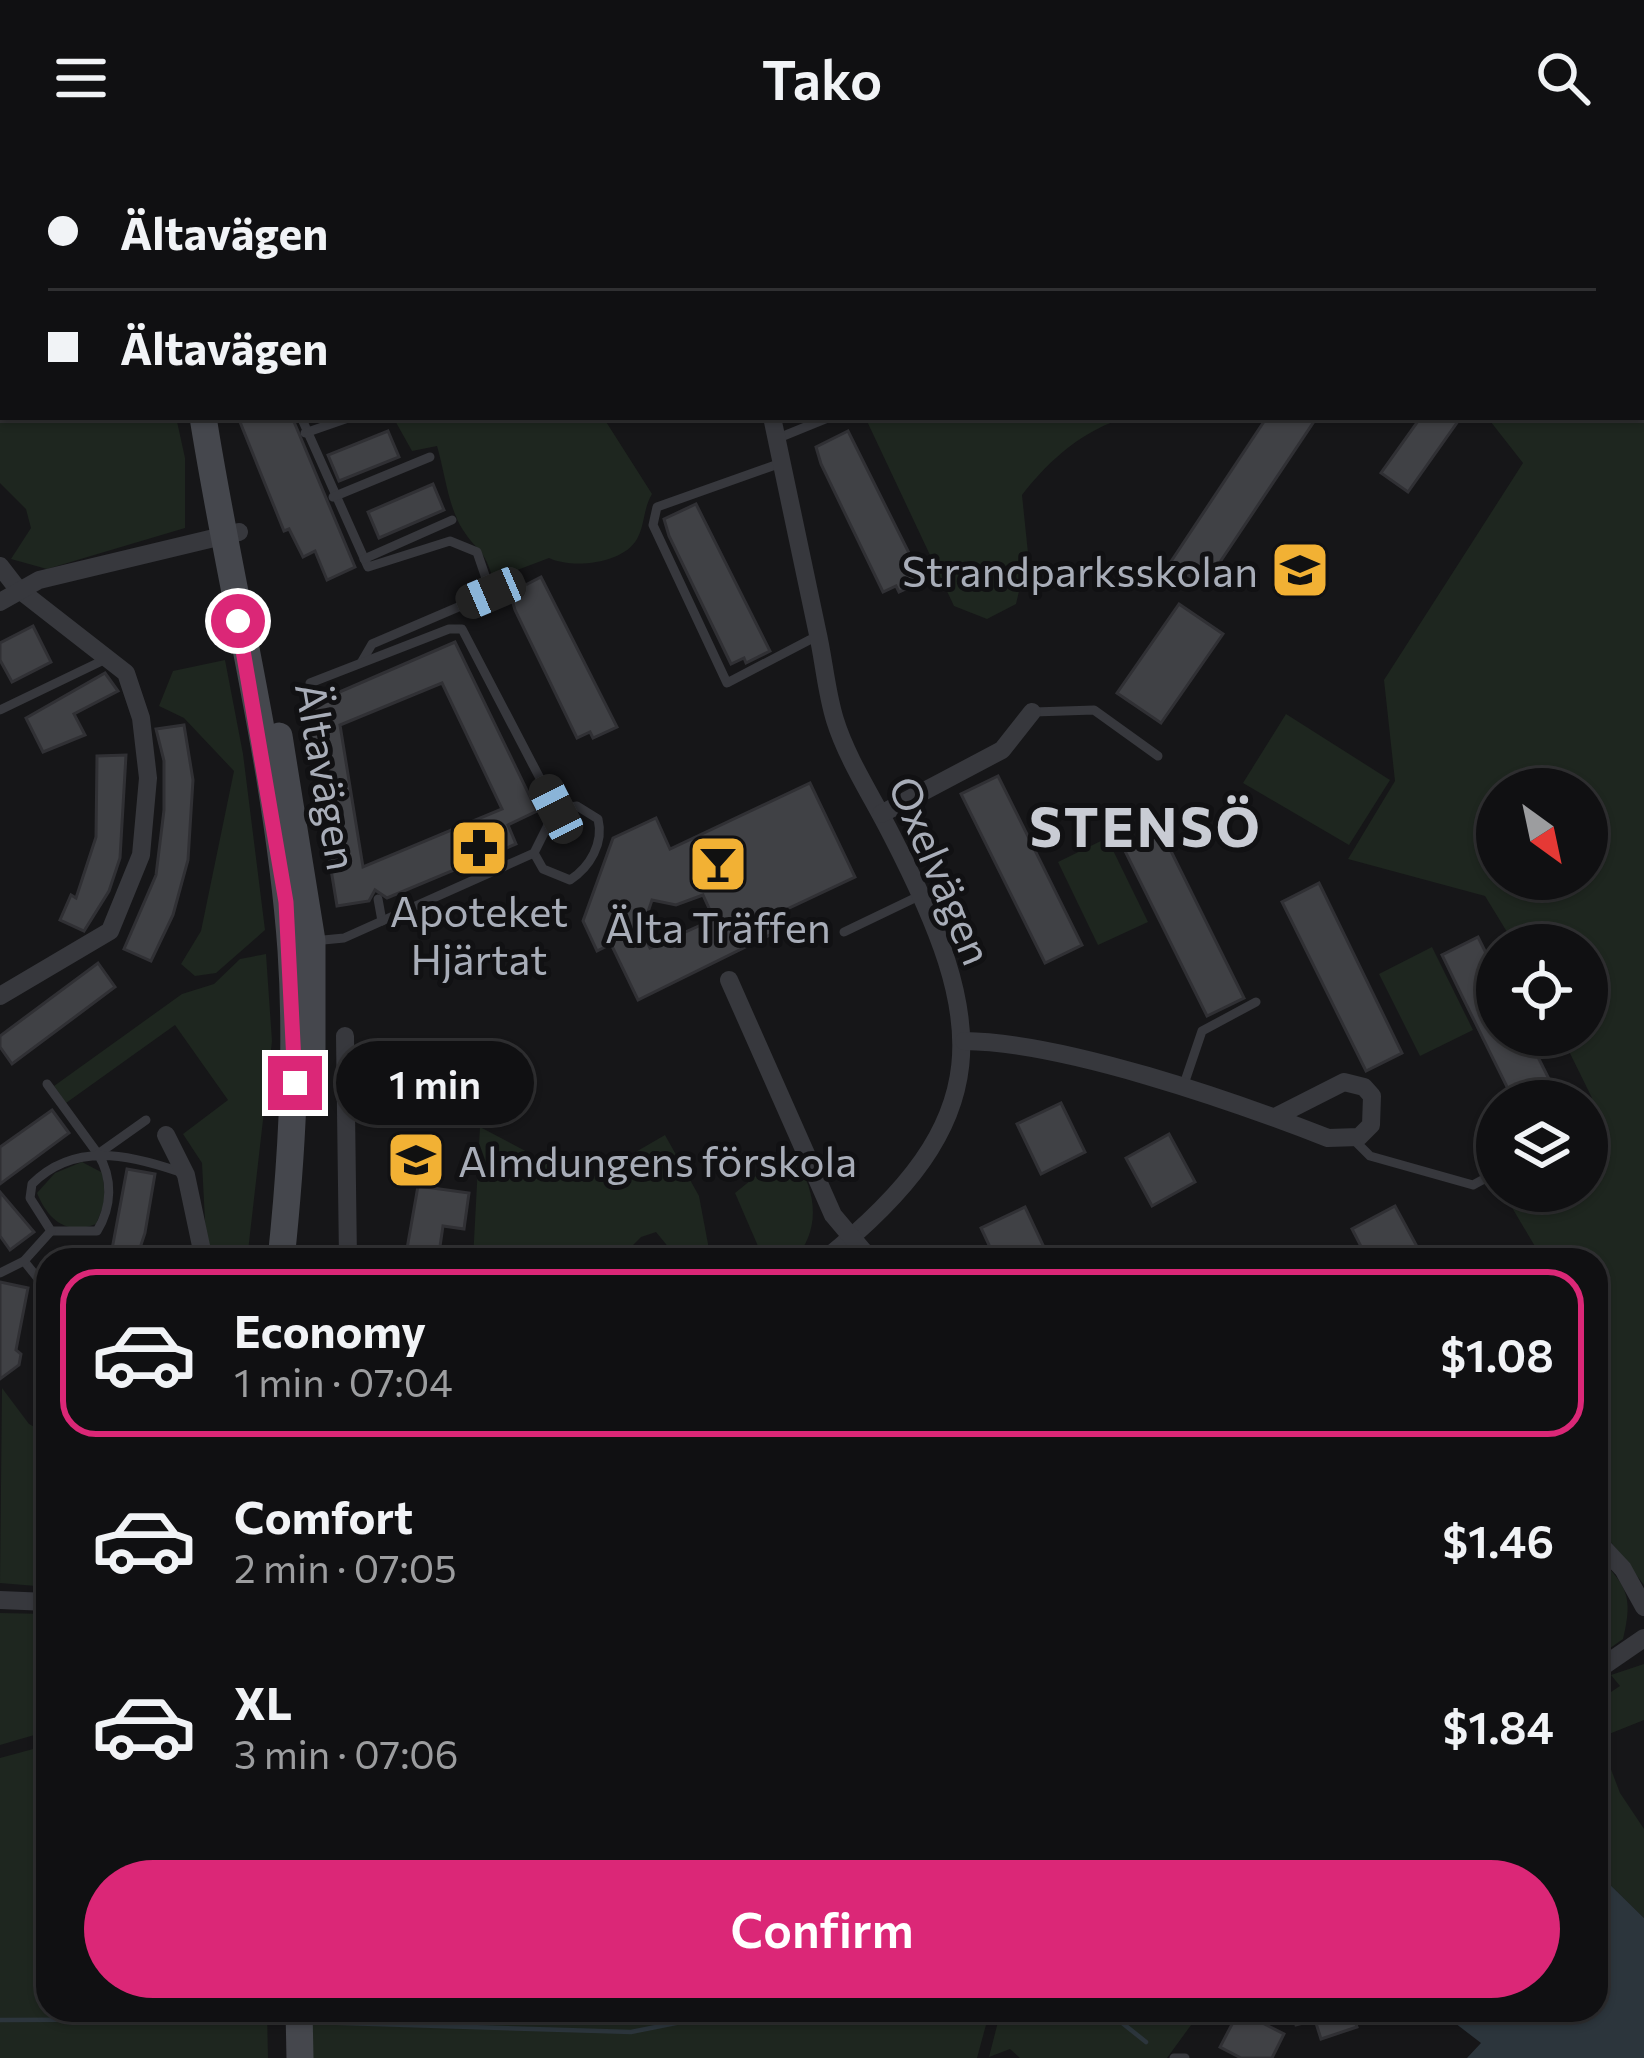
<!DOCTYPE html>
<html lang="en">
<head>
<meta charset="utf-8">
<style>
  body { margin:0; font-family:Commissioner,sans-serif; background:#19191b; color:#f1f3f6; height:100vh; display:flex; flex-direction:column; font-size:45px; white-space:nowrap }
  * { box-sizing:border-box; margin:0 }
  p { font-size:39px; color:#9c9d9f }
  .icon { flex:none; width:66px; height:66px; fill:none; stroke:currentColor; stroke-width:2; stroke-linecap:round; stroke-linejoin:round }
  .map { position:relative; flex:1; overflow:hidden }
  .drawer { position:absolute; left:36px; top:1092px; width:1572px; height:774px; display:flex; flex-direction:column; background:#101012; border-radius:36px; box-shadow:0 3px 9px #0004,0 0 0 3px #303032 }
  .drawer>* { flex:none }
  .hud { position:absolute; left:0px; top:0px; width:1644px; height:264px; box-shadow:0 3px 9px #0004,0 0 0 3px #303032; display:grid; align-content:center; height:264px; padding:0 48px; background:#101012 }
  .needle { width:78px; rotate:147deg }
  .tools { position:absolute; left:1476px; top:612px; display:grid; gap:24px }
  .tools a { display:grid; place-items:center; width:132px; height:132px; border-radius:50%; background:#101012; box-shadow:0 3px 9px #0004,0 0 0 3px #303032; font-size:60px }
  .end { position:absolute; width:54px; height:54px; margin:-27px; border:15px solid #db2777; background:#fff; box-shadow:0 0 0 6px #fff }
  .from { border-radius:50% }
  .bubble { position:absolute; height:84px; border-radius:42px; background:#101012; box-shadow:0 3px 9px #0004,0 0 0 3px #303032; font-size:39px; font-weight:600; line-height:84px; text-align:center }
  .car { position:absolute; width:36px; height:72px; margin:-36px -18px; border-radius:15px; box-shadow:0 0 9px 3px #0007; background:linear-gradient(#222 24%,#8ab4d8 0 40%,#222 0 76%,#8ab4d8 0 86%,#222 0) }
  .hud b { display:flex; align-items:center; gap:42px; height:114px; font-size:45px }
  .hud b+b { border-top:3px solid #303032 }
  .hud i { width:30px; height:30px; background:#f1f3f6 }
  ul { padding:21px 0 0; list-style:none }
  li { display:flex; align-items:center; gap:36px; height:168px; margin:0 24px 18px; padding:0 24px; border:6px solid transparent; border-radius:36px }
  li div { flex:1 }
  li b { display:block; font-size:45px }
  li em { font-style:normal; font-weight:600 }
  li.selected { border-color:#db2777 }
  li>.icon { width:108px; height:108px; stroke-width:1.5 }
  .action { display:flex; gap:24px; margin-top:auto; padding:24px 48px }
  .action a { flex:1; height:138px; border-radius:72px; background:#db2777; color:#fff; font-size:48px; font-weight:600; line-height:138px; text-align:center }
  header { display:flex; justify-content:space-between; align-items:center; height:156px; padding:0 48px; background:#101012; font-size:54px; font-weight:600 }
  .map>svg:first-child { display:block }
  .green { fill:#1e261f; fill-rule:evenodd }
  .water { fill:#2c353c }
  .lines { fill:none; stroke-linecap:round; stroke-linejoin:round }
  .stream { stroke:#2c353c; stroke-width:4.5 }
  .building { fill:#404145; stroke:#303034; stroke-width:3; fill-rule:evenodd }
  .lane { stroke:#37383d; stroke-width:9 }
  .street { stroke:#37383d; stroke-width:18 }
  .secondary { stroke:#45474d; stroke-width:27 }
  .highway { stroke:#63666e; stroke-width:33 }
  .route { stroke:#db2777; stroke-width:15 }
  .labels { text-anchor:middle; dominant-baseline:central; stroke-width:10; stroke-linejoin:round; paint-order:stroke }
  .poi-label { font-size:42px; fill:#a8adb8; stroke:#111113 }
  .street-label { font-size:42px; fill:#a8adb8; stroke:#111113 }
  .district-label { font-size:54px; font-weight:bold; letter-spacing:3px; fill:#c9ccd4; stroke:#111113 }
</style>
</head>
<body>
<header><svg class="icon" aria-label="menu" viewBox="0 0 24 24"><path d="M4 6h16M4 12h16M4 18h16"/></svg>Tako<svg class="icon" aria-label="search" viewBox="0 0 24 24"><circle cx="10" cy="10" r="6"/><path d="M15 15l6 6"/></svg></header>
<div class="map">
<svg width="1644" height="1902" viewBox="0 0 1644 1902">
  <rect width="100%" height="100%" fill="#161618"/>
  <!-- green -->
  <g class="green">
    <path d="M1641 251H1644V1429L1596 1367V1104H1543L1504 1038 1587 1035V948L1592 942 1561 879H1587V789H1515L1485 740 1348 703 1395 625 1384 524 1523 307 1487 261H1641ZM1497 633H1587V723H1497Z"/>
    <path d="M8 261H176L185 302V372L47 413 11 403 31 372 26 353 0 327V267Z"/>
    <path d="M393 261H603L652 338C643 353 645 369 637 383 623 408 572 413 549 402L493 423C484 392 478 397 463 374 448 351 445 317 437 290L412 295Z"/>
    <path d="M865 261H1128C1084 273 1050 303 1022 339L1028 397 1016 448 987 463 954 450Z"/>
    <path d="M225 504 243 598 265 774 216 817 195 820 181 808 201 775 234 615 184 562 159 550 173 515Z"/>
    <path d="M1286 558 1390 624 1349 689 1243 627Z"/>
    <path d="M1107 682 1148 766 1098 789 1058 706Z"/>
    <path d="M1432 791 1473 874 1420 900 1379 818Z"/>
    <path d="M266 798 272 885 247 1104 207 1102 202 1007 183 978 228 944 175 869 66 947 54 930 182 838 214 828 240 803Z"/>
    <path d="M480 971 584 1026 665 979 699 1040 711 1104H679L656 1076 641 1081 618 1104H473Z"/>
    <path d="M796 1005C817 1036 821 1076 793 1104H764L735 1037 756 1020Z"/>
    <path d="M82 1006 103 1017 105 1046 96 1068C67 1080 48 1064 37 1037L55 1017Z"/>
    <path d="M2 1232 29 1268 48 1278V1431L0 1427Z"/>
    <path d="M1596 1398C1626 1430 1634 1438 1623 1483L1596 1502Z"/>
    <path d="M0 1457 48 1458V1575L0 1589Z"/>
    <path d="M1644 1508V1564L1599 1582 1620 1637 1644 1673V1762L1596 1715V1546L1620 1530 1611 1519Z"/>
    <path d="M48 1589V1854H267L268 1902H0V1602Z"/>
    <path d="M309 1854H990L977 1902H309Z"/>
    <path d="M1001 1854H1202L1167 1902H1020L1010 1893 989 1901Z"/>
  </g>
  <!-- water -->
  <path class="water" d="M1596 1715 1644 1762V1902H1467L1481 1887 1438 1854H1596Z"/>
  <g class="lines">
    <!-- stream -->
    <g class="stream">
      <path d="M1106 1854 1146 1886"/>
      <path d="M0 1864 270 1863"/>
      <path d="M311 1866 631 1876 741 1854"/>
    </g>
  </g>
  <!-- building -->
  <g class="building">
    <path d="M238 261H292L355 411 327 424 315 395 303 401 289 373 284 375Z"/>
    <path d="M1267 261H1317L1204 430 1170 407Z"/>
    <path d="M1421 261H1461L1408 336 1381 317Z"/>
    <path d="M388 275 399 301 339 325 328 299Z"/>
    <path d="M848 275 923 425 899 436 896 430 883 436 821 308 816 291Z"/>
    <path d="M433 328 444 354 379 382 368 356Z"/>
    <path d="M696 348 770 495 746 507 744 502 731 508 669 380 664 363Z"/>
    <path d="M541 421 617 571 593 582 590 576 577 582 515 454 510 437Z"/>
    <path d="M1179 448 1223 478 1161 567 1117 537Z"/>
    <path d="M33 470 51 506 12 526 0 504V487Z"/>
    <path d="M455 486 537 655 508 669 516 688 387 742 375 734 369 745 337 750 303 543 335 538ZM442 527 502 653 363 711 340 569Z"/>
    <path d="M105 517 118 535 74 558 85 579 43 596 26 562Z"/>
    <path d="M184 569 193 624 188 704 173 759 151 805 124 793 156 719 164 654V605L156 573Z"/>
    <path d="M126 599 120 702 109 735 84 775 60 764 71 739 76 742 96 681 97 600Z"/>
    <path d="M998 620 1082 789 1045 807 961 638Z"/>
    <path d="M810 627 855 721 781 756 788 770 638 844 611 788 597 795 583 765 613 682 656 662 670 693ZM703 739 714 763 650 792 642 774 652 744 676 749Z"/>
    <path d="M1160 673 1244 842 1207 860 1123 691Z"/>
    <path d="M1319 727 1402 897 1366 915 1282 746Z"/>
    <path d="M1478 781 1497 819V879H1527L1560 945H1514L1463 842 1442 799Z"/>
    <path d="M98 807 115 831 12 908 0 891V880Z"/>
    <path d="M1061 947 1085 996 1041 1018 1017 968Z"/>
    <path d="M52 954 69 977 0 1028V991Z"/>
    <path d="M1169 978 1195 1026 1152 1050 1126 1002Z"/>
    <path d="M127 1013 155 1018 145 1077 136 1104H110Z"/>
    <path d="M418 1030 469 1037 464 1073 443 1070 438 1104H405Z"/>
    <path d="M0 1036 34 1076 10 1094 0 1080Z"/>
    <path d="M1395 1050 1421 1098 1410 1104H1368L1352 1073Z"/>
    <path d="M1025 1051 1050 1104H996L981 1072Z"/>
    <path d="M0 1126 28 1132 16 1194 21 1198 19 1209 0 1223Z"/>
    <path d="M1292 1854H1351L1357 1871 1321 1883 1315 1864 1296 1869Z"/>
    <path d="M1239 1855 1284 1878 1272 1902H1241L1220 1891Z"/>
  </g>
  <g class="lines">
    <!-- lane -->
    <g class="lane">
      <path d="M242 0 243 3"/>
      <path d="M331 0V3"/>
      <path d="M1397 0 1398 3"/>
      <path d="M301 261 368 411 450 385 477 396 491 437 372 488 361 507"/>
      <path d="M305 277 351 261"/>
      <path d="M776 283 830 261"/>
      <path d="M781 307 657 351 653 369 727 527 817 480"/>
      <path d="M333 341 430 301"/>
      <path d="M364 403 452 364"/>
      <path d="M310 527 449 473H462L556 653"/>
      <path d="M0 554 108 502"/>
      <path d="M1034 556 1094 554 1158 600"/>
      <path d="M534 697 543 713 570 724C590 711 604 687 598 663L577 650 556 653"/>
      <path d="M378 743 382 765"/>
      <path d="M844 776 919 740"/>
      <path d="M313 785 344 782 534 697 556 653"/>
      <path d="M47 928 98 998 146 964"/>
      <path d="M1183 931 1202 875 1256 846"/>
      <path d="M1354 984 1370 1000 1473 1029 1497 1016"/>
      <path d="M98 998C113 1022 112 1051 97 1075H51L30 1042 32 1028C74 986 128 998 180 1016"/>
      <path d="M24 1105 48 1135"/>
      <path d="M0 1117 24 1105 51 1075"/>
      <path d="M48 1170 43 1192 48 1213"/>
      <path d="M1174 1902H1185"/>
    </g>
    <!-- street -->
    <g class="street">
      <path d="M570 0 571 3"/>
      <path d="M626 0 628 3"/>
      <path d="M0 19 2 0"/>
      <path d="M0 214 3 217"/>
      <path d="M772 261C787 332 802 403 817 474 824 504 826 535 835 564 847 603 873 642 891 678 989 868 1000 963 824 1104"/>
      <path d="M0 410 17 432 126 517 141 562 148 622 141 699 110 775 0 840"/>
      <path d="M0 446 39 424 239 376"/>
      <path d="M881 658 1002 594 1032 556"/>
      <path d="M729 824 833 1059 871 1104"/>
      <path d="M345 880 348 1104"/>
      <path d="M964 885C1064 886 1233 945 1328 982L1359 981 1371 969 1372 940 1364 931 1344 926 1275 961"/>
      <path d="M166 979 186 1019 204 1104"/>
      <path d="M1596 1384 1623 1413 1644 1451"/>
      <path d="M0 1444 48 1446"/>
      <path d="M1596 1515 1644 1482"/>
    </g>
    <!-- secondary -->
    <g class="secondary">
      <path d="M158 0V3"/>
      <path d="M203 261C231 438 278 615 291 794 298 898 292 1000 281 1104"/>
      <path d="M279 580 312 785V893"/>
      <path d="M299 1854 300 1902"/>
    </g>
    <!-- highway -->
    <g class="highway">
      <path d="M1492 0 1496 3"/>
      <path d="M1553 0 1558 3"/>
      <path d="M1641 58 1644 60"/>
      <path d="M1641 100 1644 102"/>
    </g>
  </g>
  <g class="lines">
    <!-- route -->
    <path class="route" d="M238 465 286 746 295 927"/>
  </g>
  <!-- icons -->
  <defs>
    <g id="school-square" transform="scale(3)"><rect x="-9" y="-9" width="18" height="18" rx="4" fill="#f2b134" stroke="#111113"/><path d="M0-5L7-2L0 1L-7-2ZM-4 1L0 2.5L4 1V4Q0 6-4 4Z" fill="#111"/></g>
    <g id="pharmacy-square" transform="scale(3)"><rect x="-9" y="-9" width="18" height="18" rx="4" fill="#f2b134" stroke="#111113"/><path d="M-2-6h4v4h4v4h-4v4h-4v-4h-4v-4h4Z" fill="#111"/></g>
    <g id="bar-square" transform="scale(3)"><rect x="-9" y="-9" width="18" height="18" rx="4" fill="#f2b134" stroke="#111113"/><path d="M-6-5H6L.8 .8V4.5H3.5V6h-7V4.5H-.8V.8Z" fill="#111"/></g>
  </defs>
  <g fill-rule="evenodd">
    <use href="#school-square" x="1300" y="414"/>
    <use href="#pharmacy-square" x="479" y="692"/>
    <use href="#bar-square" x="718" y="708"/>
    <use href="#school-square" x="416" y="1004"/>
  </g>
  <g class="labels">
    <!-- poi labels -->
    <g class="poi-label">
      <text x="1258" y="414" text-anchor="end">Strandparksskolan</text>
      <text x="479" y="754">Apoteket<tspan x="479" dy="48">Hjärtat</tspan></text>
      <text x="718" y="770">Älta Träffen</text>
      <text x="458" y="1004" text-anchor="start">Almdungens förskola</text>
    </g>
    <!-- street labels -->
    <g class="street-label">
      <text transform="translate(328 620) rotate(80)">Ältavägen</text>
      <text transform="translate(942 714) rotate(67)">Oxelvägen</text>
    </g>
    <!-- district labels -->
    <g class="district-label">
      <text x="1146" y="669">STENSÖ</text>
    </g>
  </g>
</svg>
<div class="tools">
<a><svg class="needle" viewBox="-14 -14 28 28"><path d="M0-13l5 13h-10z" fill="#e53935"/><path d="M0 13l5-13h-10z" fill="#9c9d9f"/></svg></a>
<a><svg class="icon" aria-label="locate" viewBox="0 0 24 24"><circle cx="12" cy="12" r="6"/><path d="M12 2v4M12 18v4M2 12h4M18 12h4"/></svg></a>
<a><svg class="icon" aria-label="layers" viewBox="0 0 24 24"><path d="M12 4l9 5-9 5-9-5zM3 14l9 5 9-5"/></svg></a>
</div>
<i class="end from" style="left:238px;top:465px"></i>
<i class="end" style="left:295px;top:927px"></i>
<div class="bubble" style="left:336px;top:885px;width:198px">1 min</div>
<i class="car" style="left:491px;top:437px;rotate:247deg"></i>
<i class="car" style="left:556px;top:653px;rotate:333deg"></i>
<div class="hud">
<b><i class="from"></i>Ältavägen</b>
<b><i></i>Ältavägen</b>
</div>
<section class="drawer">
<ul>
<li class="selected"><svg class="icon" aria-label="car" viewBox="0 0 24 24"><path d="M5 17H2v-5l4-1 3-4h7l3 4 3 1v5h-3M9 17h6M6 11h13"/><circle cx="7" cy="17" r="2"/><circle cx="17" cy="17" r="2"/></svg><div><b>Economy</b><p>1 min · 07:04</p></div><em>$1.08</em></li>
<li><svg class="icon" aria-label="car" viewBox="0 0 24 24"><path d="M5 17H2v-5l4-1 3-4h7l3 4 3 1v5h-3M9 17h6M6 11h13"/><circle cx="7" cy="17" r="2"/><circle cx="17" cy="17" r="2"/></svg><div><b>Comfort</b><p>2 min · 07:05</p></div><em>$1.46</em></li>
<li><svg class="icon" aria-label="car" viewBox="0 0 24 24"><path d="M5 17H2v-5l4-1 3-4h7l3 4 3 1v5h-3M9 17h6M6 11h13"/><circle cx="7" cy="17" r="2"/><circle cx="17" cy="17" r="2"/></svg><div><b>XL</b><p>3 min · 07:06</p></div><em>$1.84</em></li>
</ul>
<div class="action"><a>Confirm</a></div>
</section>
</div>
</body>
</html>
